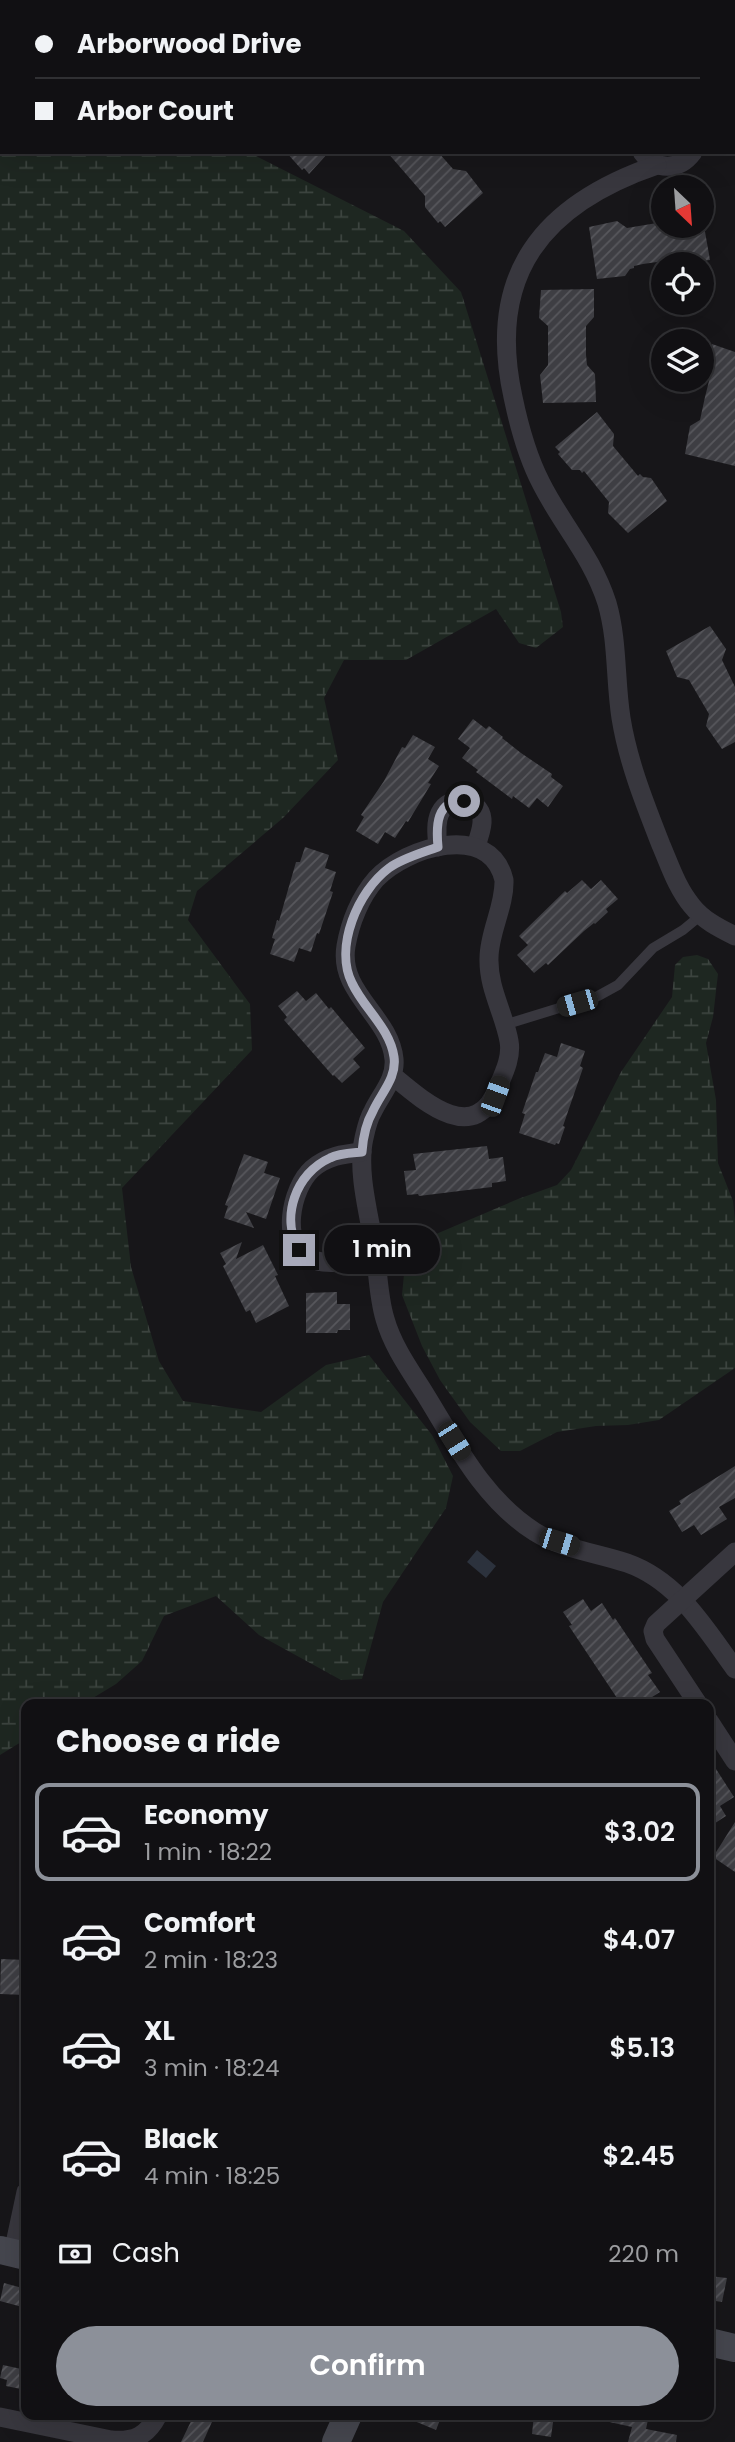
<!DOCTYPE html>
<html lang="en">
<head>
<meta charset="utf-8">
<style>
  body { margin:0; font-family:Poppins,sans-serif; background:#1e1e21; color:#f1f3f6; height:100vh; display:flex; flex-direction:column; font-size:26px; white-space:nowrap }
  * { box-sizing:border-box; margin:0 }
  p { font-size:23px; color:#9c9da0 }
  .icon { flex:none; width:38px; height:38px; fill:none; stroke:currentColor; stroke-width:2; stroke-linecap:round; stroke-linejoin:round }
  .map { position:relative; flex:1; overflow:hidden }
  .panel { position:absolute; left:21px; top:1699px; width:693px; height:721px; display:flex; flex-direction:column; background:#111013; border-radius:14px; box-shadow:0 7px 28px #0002,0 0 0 2px #303033 }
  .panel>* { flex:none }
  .hud { position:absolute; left:0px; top:0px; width:735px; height:154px; box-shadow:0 7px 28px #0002,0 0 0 2px #303033; display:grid; align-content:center; height:154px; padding:0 35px; background:#111013 }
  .needle { width:46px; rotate:155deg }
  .tools { position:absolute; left:651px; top:175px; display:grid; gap:14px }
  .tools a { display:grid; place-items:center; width:63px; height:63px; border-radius:50%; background:#111013; box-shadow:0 7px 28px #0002,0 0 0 2px #303033; font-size:35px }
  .end { position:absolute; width:32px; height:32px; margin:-16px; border:9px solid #a8aab9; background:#111; box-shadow:0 0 0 4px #111 }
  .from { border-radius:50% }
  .bubble { position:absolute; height:49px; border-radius:24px; background:#111013; box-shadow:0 7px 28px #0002,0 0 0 2px #303033; font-size:23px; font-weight:600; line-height:49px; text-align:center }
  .car { position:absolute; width:21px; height:42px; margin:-21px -10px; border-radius:9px; box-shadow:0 0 5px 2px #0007; background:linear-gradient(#222 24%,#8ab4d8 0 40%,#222 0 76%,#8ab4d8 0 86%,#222 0) }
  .hud b { display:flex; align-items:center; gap:24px; height:66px; font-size:26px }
  .hud b+b { border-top:2px solid #303033 }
  .hud i { width:18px; height:18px; background:#f1f3f6 }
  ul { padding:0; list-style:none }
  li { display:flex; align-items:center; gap:21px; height:98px; margin:0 14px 10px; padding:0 21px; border:4px solid transparent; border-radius:14px }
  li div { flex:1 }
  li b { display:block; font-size:26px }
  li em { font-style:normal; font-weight:600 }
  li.selected { border-color:#8c9099 }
  li>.icon { width:63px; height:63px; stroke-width:1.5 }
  h2 { padding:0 35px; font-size:32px; line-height:84px }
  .pay { display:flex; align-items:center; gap:18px; height:77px; padding:0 35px; font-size:26px }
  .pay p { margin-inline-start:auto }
  .cta { display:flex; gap:14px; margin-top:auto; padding:14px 35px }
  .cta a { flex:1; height:80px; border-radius:42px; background:#8c9099; color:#fff; font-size:28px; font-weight:600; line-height:80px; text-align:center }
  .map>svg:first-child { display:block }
  .wetland { fill:url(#wetland-marsh) }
  .water { fill:#2c323d }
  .building { fill:url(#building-hatch) }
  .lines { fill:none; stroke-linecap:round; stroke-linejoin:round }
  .lane { stroke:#38373e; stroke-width:10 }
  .street { stroke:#38373e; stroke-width:19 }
  .secondary { stroke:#45464e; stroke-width:28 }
  .route { stroke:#a8aab9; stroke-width:9 }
</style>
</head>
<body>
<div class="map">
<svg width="735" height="2442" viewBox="0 0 735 2442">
  <defs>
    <pattern id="wetland-marsh" width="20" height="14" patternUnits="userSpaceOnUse" patternTransform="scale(1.75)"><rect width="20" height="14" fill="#1e2721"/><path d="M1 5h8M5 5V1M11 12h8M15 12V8" fill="none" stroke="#3c443f"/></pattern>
    <pattern id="building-hatch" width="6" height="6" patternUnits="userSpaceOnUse" patternTransform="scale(1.75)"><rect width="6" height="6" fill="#3e3e43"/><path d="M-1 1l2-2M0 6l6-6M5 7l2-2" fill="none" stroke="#57575c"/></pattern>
  </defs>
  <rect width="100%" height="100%" fill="#171619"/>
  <!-- wetland -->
  <g class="wetland">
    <path d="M0 0H187L2 2V152H248L404 231 461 292 561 612 563 627 536 648 519 643 496 609 406 660H344L324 698 338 760 283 818 197 891 188 920 250 1004 252 1050 122 1188 131 1267 159 1361 183 1401 261 1412 326 1365 369 1355 432 1435 453 1476 446 1508 383 1602 362 1679 341 1680 259 1635 216 1596 164 1616 142 1661 116 1684 83 1704H26V1739L0 1755Z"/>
    <path d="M283 0H671L664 2Z"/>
    <path d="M697 955 708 959 718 974 713 1017 706 1043 716 1100 718 1163 733 1201 735 1220V1368L659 1420 628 1425 596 1426 557 1432 520 1451H501L470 1422 440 1380 422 1346 402 1295 404 1274 411 1255 429 1237 518 1199 557 1185 571 1170 621 1072 672 997 675 965 683 957Z"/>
  </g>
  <!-- water -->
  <path class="water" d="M477 1550 496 1566 486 1578 467 1562Z"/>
  <!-- building -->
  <g class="building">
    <path d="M286 152H329L309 174 304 168 302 170Z"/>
    <path d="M387 152H438L453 169 466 171 483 193 445 227 440 221 438 223 425 207V196Z"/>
    <path d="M617 221 627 228 663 222V226H704L710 260 702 261 703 264H679L678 261 672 262 671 260 643 264 634 266V268L630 269 625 276 597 279 589 227Z"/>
    <path d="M594 289V317L586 326V355L587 365 595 374 596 402 543 403 540 375 548 365V326L539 318 541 290Z"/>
    <path d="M712 344 735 352V466L685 454 690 426 700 420 705 397 709 381 703 371 708 351H710Z"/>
    <path d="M597 412 614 434 613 446 638 476 640 474 643 477 651 478 667 501 628 533 608 513 609 502 584 471 582 473 580 470H572L558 454 560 452 555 447Z"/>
    <path d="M710 626 726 649 722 660 735 687V742L722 749 706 726 709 714 689 680 677 677 666 651Z"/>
    <path d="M473 719 486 729 489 726 503 737 502 738 521 753 552 774 551 777 563 786 548 807 537 798 529 808 513 796 512 799 476 772 478 770 462 758 470 748 458 739Z"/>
    <path d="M413 735 435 747 428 759 439 766 428 783 431 784 408 822 406 821 395 838 385 832 378 844 356 831 364 817 361 815 384 781 402 747 405 748Z"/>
    <path d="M305 847 329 855 325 868 336 872 330 891 333 892 319 934 317 933 311 952 299 948 294 962 270 954 275 939 272 938 277 920 279 921 296 862H300Z"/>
    <path d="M582 880 591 889 601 880 618 899 606 909 608 912 595 924 594 923 584 931 548 965 546 963 534 973 517 955 528 945 519 936 565 891 567 893Z"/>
    <path d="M297 991 306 1001 316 993 329 1009 331 1007 365 1048 353 1059 360 1067 342 1083 334 1075 333 1076 284 1020 287 1017 278 1006Z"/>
    <path d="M561 1043 585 1051 580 1066 583 1068 563 1126 565 1127 559 1144 556 1143 555 1145 519 1133 525 1114 522 1113 536 1072H538L545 1053 557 1057Z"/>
    <path d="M487 1146 489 1159 503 1157 506 1181 492 1183V1187L419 1196 418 1194 407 1195 404 1171 416 1170 413 1154Z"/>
    <path d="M244 1154 268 1162 264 1173 280 1178 266 1219 246 1212 254 1228 224 1218 228 1206 225 1205Z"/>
    <path d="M242 1242 236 1259 263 1245 278 1275 275 1276 289 1306 256 1323 250 1310 246 1312 223 1266 226 1264 220 1253Z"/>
    <path d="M337 1292V1304H350V1330H338L337 1333H306V1293Z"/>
    <path d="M735 1466V1498L719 1507 727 1519 701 1535 694 1525 682 1532 669 1511 681 1504 679 1501Z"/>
    <path d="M583 1599 591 1611 602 1603 613 1620 615 1618 652 1673 648 1675 660 1692 649 1699 652 1704H621L569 1626 572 1625 563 1612Z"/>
    <path d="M709 1758 734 1797 720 1806 726 1816 709 1827Z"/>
    <path d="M735 1822V1872L713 1857Z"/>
    <path d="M1 1959 26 1960 25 1995 0 1994Z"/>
    <path d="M709 2276 727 2278 722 2302 709 2300Z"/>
    <path d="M4 2283 26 2289V2308L0 2301Z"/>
    <path d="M3 2365 26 2370V2390L6 2386 7 2380 0 2378Z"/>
    <path d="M194 2415H215L203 2442H181Z"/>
    <path d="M400 2415H442L436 2430Z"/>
    <path d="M534 2415H554L551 2437 532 2434Z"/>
    <path d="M606 2415H649L646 2429 677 2435 676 2442H628L632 2427 605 2421Z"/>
  </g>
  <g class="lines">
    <!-- lane -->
    <path class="lane" d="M504 1025 598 996 618 985 653 948 683 930 700 916"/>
    <!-- street -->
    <g class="street">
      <path d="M642 152C656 171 679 171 693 152"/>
      <path d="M657 165C543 204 486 274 513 397 519 426 527 456 541 483 562 525 592 556 607 603 618 641 615 680 621 718 628 762 645 804 661 845 670 866 677 888 692 906 703 920 719 928 735 936"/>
      <path d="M438 847C437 837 435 823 440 813 449 794 480 797 482 819 483 828 478 838 476 847"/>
      <path d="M392 1075C422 1100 475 1148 498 1087 504 1073 512 1057 509 1041 504 1013 488 988 489 958 489 932 505 906 504 880 490 821 406 847 376 879 360 897 350 923 346 946 338 993 390 1016 394 1059 396 1079 381 1094 373 1111 368 1119 366 1129 364 1138 356 1173 371 1221 376 1257 378 1278 379 1299 385 1319 393 1347 410 1370 425 1394 456 1444 484 1500 535 1532 562 1549 597 1553 627 1563 678 1581 704 1627 735 1669"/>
      <path d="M362 1152C343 1154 327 1156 312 1169 291 1188 279 1246 311 1259 330 1267 356 1259 376 1257"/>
      <path d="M698 1704 655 1639 653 1631 656 1624 735 1552"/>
      <path d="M709 1721 735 1761"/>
      <path d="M13 2253 26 2192"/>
      <path d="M0 2417 111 2440C134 2442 147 2436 158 2415"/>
    </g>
    <!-- secondary -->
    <g class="secondary">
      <path d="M0 2250 26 2256"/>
      <path d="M709 2342 735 2348"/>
      <path d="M336 2442 348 2415"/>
    </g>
  </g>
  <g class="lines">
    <!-- route -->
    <path class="route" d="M299 1250C280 1217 296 1173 330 1158 339 1153 351 1153 362 1152 363 1138 366 1123 373 1111 381 1093 397 1078 394 1057 390 1028 364 1009 352 983 334 947 358 891 389 868 403 858 422 853 438 847 436 826 436 800 464 801"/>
  </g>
</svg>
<div class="tools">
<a><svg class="needle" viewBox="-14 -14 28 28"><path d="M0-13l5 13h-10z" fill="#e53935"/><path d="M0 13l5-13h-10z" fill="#9c9da0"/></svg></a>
<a><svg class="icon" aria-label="locate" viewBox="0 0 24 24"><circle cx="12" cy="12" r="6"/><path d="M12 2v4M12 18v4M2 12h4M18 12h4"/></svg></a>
<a><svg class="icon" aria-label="layers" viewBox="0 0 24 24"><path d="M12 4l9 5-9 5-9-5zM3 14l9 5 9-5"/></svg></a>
</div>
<i class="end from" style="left:464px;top:801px"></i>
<i class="end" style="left:299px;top:1250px"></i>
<div class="bubble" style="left:324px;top:1225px;width:116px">1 min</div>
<i class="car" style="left:577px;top:1003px;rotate:254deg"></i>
<i class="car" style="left:495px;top:1096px;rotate:20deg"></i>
<i class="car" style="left:454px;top:1441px;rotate:148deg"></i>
<i class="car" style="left:559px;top:1542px;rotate:107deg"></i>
<div class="hud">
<b><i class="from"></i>Arborwood Drive</b>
<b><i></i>Arbor Court</b>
</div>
<section class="panel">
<h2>Choose a ride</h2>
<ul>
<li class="selected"><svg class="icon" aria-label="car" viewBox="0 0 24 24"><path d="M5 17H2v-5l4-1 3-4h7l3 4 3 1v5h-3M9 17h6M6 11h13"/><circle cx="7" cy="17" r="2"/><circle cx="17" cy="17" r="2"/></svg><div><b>Economy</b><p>1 min · 18:22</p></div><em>$3.02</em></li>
<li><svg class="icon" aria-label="car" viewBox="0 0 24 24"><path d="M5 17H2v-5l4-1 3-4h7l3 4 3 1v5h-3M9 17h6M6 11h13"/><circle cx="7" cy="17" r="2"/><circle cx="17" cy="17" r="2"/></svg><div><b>Comfort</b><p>2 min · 18:23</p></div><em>$4.07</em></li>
<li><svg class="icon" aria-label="car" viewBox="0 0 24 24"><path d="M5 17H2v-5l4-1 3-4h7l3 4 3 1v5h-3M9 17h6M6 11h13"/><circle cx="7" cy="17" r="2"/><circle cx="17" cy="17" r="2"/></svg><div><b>XL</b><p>3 min · 18:24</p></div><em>$5.13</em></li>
<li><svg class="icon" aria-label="car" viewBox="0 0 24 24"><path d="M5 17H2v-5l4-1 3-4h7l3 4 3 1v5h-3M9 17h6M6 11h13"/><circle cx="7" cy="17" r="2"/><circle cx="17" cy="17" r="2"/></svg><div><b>Black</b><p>4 min · 18:25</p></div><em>$2.45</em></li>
</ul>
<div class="pay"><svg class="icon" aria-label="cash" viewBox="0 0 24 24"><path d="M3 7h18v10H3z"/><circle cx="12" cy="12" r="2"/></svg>Cash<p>220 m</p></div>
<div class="cta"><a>Confirm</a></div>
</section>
</div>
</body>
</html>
